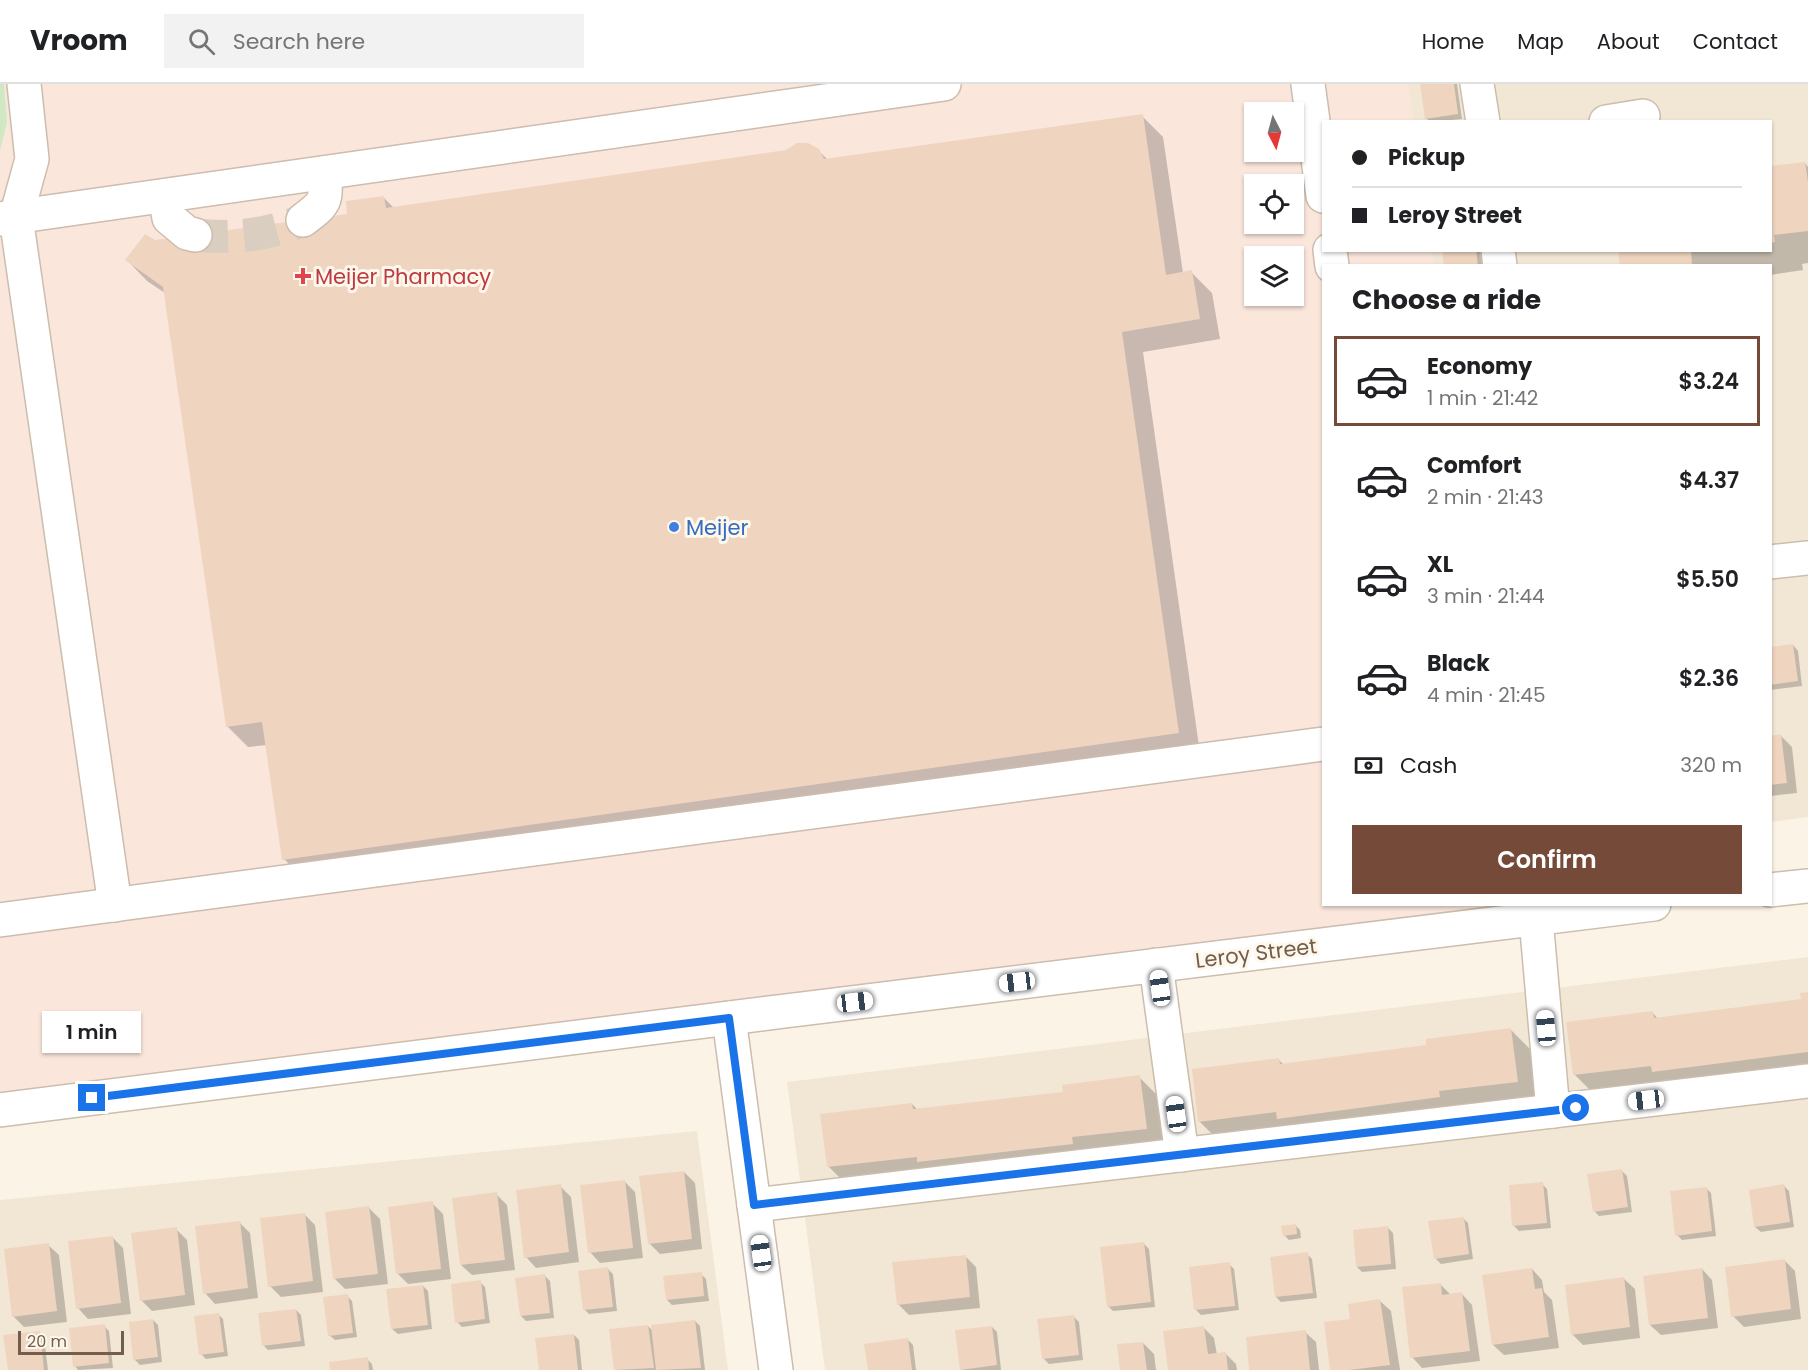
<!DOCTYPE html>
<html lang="en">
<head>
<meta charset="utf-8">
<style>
  body { margin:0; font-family:Poppins,sans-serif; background:#f2f2f2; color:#202124; height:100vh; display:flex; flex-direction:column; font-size:22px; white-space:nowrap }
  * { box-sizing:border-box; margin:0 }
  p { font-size:20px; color:#757577 }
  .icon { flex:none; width:33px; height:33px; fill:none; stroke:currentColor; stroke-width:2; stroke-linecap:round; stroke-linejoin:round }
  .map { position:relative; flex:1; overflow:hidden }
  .drawer { position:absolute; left:1322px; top:180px; width:450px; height:642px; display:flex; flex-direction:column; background:#fff; border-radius:0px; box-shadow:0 2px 4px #0004 }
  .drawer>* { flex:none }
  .hud { position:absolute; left:1322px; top:36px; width:450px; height:132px; border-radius:0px; box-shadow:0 2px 4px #0004; display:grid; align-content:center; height:132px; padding:0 30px; background:#fff }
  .needle { width:39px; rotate:174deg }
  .buttons { position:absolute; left:1244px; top:18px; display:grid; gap:12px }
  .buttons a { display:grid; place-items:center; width:60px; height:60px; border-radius:0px; background:#fff; box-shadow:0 2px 4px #0004; font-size:30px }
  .scale { position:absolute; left:18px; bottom:15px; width:106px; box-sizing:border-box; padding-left:6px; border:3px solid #735d4c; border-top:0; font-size:16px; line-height:21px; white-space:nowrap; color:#735d4c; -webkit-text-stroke:4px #fef8ec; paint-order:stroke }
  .end { position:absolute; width:27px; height:27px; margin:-14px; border:8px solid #1a73e8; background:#fff; box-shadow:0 0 0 3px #fff }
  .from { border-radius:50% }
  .bubble { position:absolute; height:42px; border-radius:0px; background:#fff; box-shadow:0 2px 4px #0004; font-size:20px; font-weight:600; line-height:42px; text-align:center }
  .car { position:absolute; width:18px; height:36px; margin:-18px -9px; border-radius:8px; box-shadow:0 0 4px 2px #0007; background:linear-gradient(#fff 24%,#345 0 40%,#fff 0 76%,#345 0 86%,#fff 0) }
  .hud b { display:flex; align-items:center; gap:21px; height:57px; font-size:22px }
  .hud b+b { border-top:2px solid #e0e0e0 }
  .hud i { width:15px; height:15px; background:#202124 }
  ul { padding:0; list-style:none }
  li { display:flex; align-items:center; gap:18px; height:90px; margin:0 12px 9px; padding:0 18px; border:3px solid transparent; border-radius:0px }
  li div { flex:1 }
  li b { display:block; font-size:22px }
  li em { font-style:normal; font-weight:600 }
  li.on { border-color:#754a39 }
  li>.icon { width:54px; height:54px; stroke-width:1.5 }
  h2 { padding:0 30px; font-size:27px; line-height:72px }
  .pay { display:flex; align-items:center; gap:15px; height:66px; padding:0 30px; font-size:22px }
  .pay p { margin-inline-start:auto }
  .action { display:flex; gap:12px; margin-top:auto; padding:12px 30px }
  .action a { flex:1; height:69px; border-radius:0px; background:#754a39; color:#fff; font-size:24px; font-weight:600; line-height:69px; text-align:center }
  header { display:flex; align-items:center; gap:36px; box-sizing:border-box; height:84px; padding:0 30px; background:#fff; border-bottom:2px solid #e0e0e0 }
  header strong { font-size:28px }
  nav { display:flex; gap:33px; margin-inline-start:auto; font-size:21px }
  .search { width:420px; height:54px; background:#f2f2f2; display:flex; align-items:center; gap:15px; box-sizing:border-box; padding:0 21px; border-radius:0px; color:#757577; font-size:22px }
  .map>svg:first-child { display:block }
  .residential { fill:#f2e7d5 }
  .commercial { fill:#fbe6db; fill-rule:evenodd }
  .green { fill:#d1e8c5 }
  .shadow { fill:#0003 }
  .building { fill:#efd5bf }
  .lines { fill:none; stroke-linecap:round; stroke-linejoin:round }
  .minor-tunnel { stroke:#d9cec0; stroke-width:33; stroke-dasharray:33 16; stroke-linecap:butt }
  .minor-casing { stroke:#ccbdad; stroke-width:36 }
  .minor { stroke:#fff; stroke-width:33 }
  .route { stroke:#1a73e8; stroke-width:8 }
  .health-dot { fill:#e0444e; stroke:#fef8ec; stroke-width:2 }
  .shop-dot { fill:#3f7fe0; stroke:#fef8ec; stroke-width:2 }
  .labels { text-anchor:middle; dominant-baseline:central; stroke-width:6; stroke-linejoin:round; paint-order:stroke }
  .health-label { font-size:21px; fill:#be3a42; stroke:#fef8ec; text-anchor:start }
  .shop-label { font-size:21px; fill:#366cbe; stroke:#fef8ec; text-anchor:start }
  .street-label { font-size:21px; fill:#735d4c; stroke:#fef8ec }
</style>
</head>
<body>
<header>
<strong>Vroom</strong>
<div class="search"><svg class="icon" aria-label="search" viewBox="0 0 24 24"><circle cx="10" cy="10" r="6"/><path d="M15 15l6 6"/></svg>Search here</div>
<nav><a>Home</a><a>Map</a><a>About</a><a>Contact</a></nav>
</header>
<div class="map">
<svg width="1808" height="1286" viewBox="0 0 1808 1286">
  <rect width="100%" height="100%" fill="#fbf4e6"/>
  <!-- residential -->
  <g class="residential">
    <path d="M1407 0H1808V733L1770 738V182H1433L1431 167 1770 166V38L1413 37Z"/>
    <path d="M1808 873V1286H825L787 998Z"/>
    <path d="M697 1047 728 1286H0V1116Z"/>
  </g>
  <!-- commercial -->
  <path class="commercial" d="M0 0H1408L1413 37 1323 38V166L1431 167 1433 181 1323 182V820L1523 821 0 1026ZM1254 28H1293V68H1254ZM1254 100H1293V140H1254ZM1254 172H1293V212H1254Z"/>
  <!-- green -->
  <path class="green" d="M0 0H4L7 38 0 67Z"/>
  <!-- shadow -->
  <g class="shadow">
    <path d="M1422 0H1457L1462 35 1430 38 1426 34Z"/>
    <path d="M1142 32 1163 53 1183 189 1191 188 1212 209 1220 255 1143 268 1200 669 305 796 284 775 267 661 248 663 227 642 165 209 147 197 127 176 155 158 349 131 384 114 394 124 818 66 828 76Z"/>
    <path d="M1805 79 1808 83V179L1802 180 1803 186 1770 191V182H1621L1619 166H1770V83Z"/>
    <path d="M1444 166H1480L1482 182H1446Z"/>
    <path d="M1793 561 1798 567 1802 602 1770 606V564Z"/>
    <path d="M1781 652 1792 663 1797 709 1770 712V653Z"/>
    <path d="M1808 909V1000L1603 1019 1574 990 1653 929 1658 935 1803 916Z"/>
    <path d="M1511 946 1540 975 1546 1026 1228 1066 1199 1037 1278 975 1284 981 1428 962Z"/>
    <path d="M1139 993 1168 1022 1175 1073 857 1111 828 1082 912 1020 918 1026 1065 1009Z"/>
    <path d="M1622 1087 1627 1092 1632 1128 1599 1132 1594 1127Z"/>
    <path d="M684 1088 695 1099 702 1165 660 1170 649 1159Z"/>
    <path d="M624 1097 635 1108 643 1174 600 1179 590 1168Z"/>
    <path d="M1542 1100 1547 1105 1551 1144 1519 1147 1514 1142Z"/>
    <path d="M560 1102 571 1113 579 1178 536 1184 526 1173Z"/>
    <path d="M1784 1102 1789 1107 1794 1143 1761 1148 1755 1143Z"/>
    <path d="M1706 1104 1711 1109 1716 1152 1682 1156 1677 1151Z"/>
    <path d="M496 1110 507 1121 515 1186 472 1191 461 1181Z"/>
    <path d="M432 1119 443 1130 451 1195 408 1200 398 1190Z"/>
    <path d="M369 1124 380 1135 388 1200 345 1205 335 1195Z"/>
    <path d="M305 1131 315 1141 323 1208 281 1213 270 1202Z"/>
    <path d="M1463 1134 1468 1139 1473 1175 1441 1180 1436 1175Z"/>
    <path d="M239 1138 250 1149 258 1214 215 1220 205 1209Z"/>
    <path d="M1295 1141 1300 1146 1301 1154 1289 1156 1284 1151Z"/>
    <path d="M1388 1144 1393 1149 1396 1185 1362 1188 1357 1183Z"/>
    <path d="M176 1145 187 1156 195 1221 152 1227 141 1216Z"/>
    <path d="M112 1153 123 1164 131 1230 88 1235 78 1224Z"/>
    <path d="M1144 1160 1149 1165 1155 1223 1113 1227 1108 1222Z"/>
    <path d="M48 1161 59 1171 67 1238 24 1243 13 1232Z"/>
    <path d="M1307 1170 1312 1175 1317 1214 1281 1218 1276 1213Z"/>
    <path d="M965 1172 976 1183 980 1224 909 1231 898 1220Z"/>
    <path d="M1785 1177 1795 1187 1801 1235 1744 1243 1733 1232Z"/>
    <path d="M1229 1180 1234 1185 1239 1226 1201 1231 1196 1226Z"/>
    <path d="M608 1185 613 1190 617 1227 589 1230 584 1225Z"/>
    <path d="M1532 1185 1542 1196 1544 1208 1552 1216 1559 1264 1504 1271 1493 1261Z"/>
    <path d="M1702 1185 1712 1196 1718 1244 1661 1251 1650 1241Z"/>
    <path d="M701 1190 706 1195 709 1217 672 1221 667 1216Z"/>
    <path d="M545 1192 550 1197 554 1234 526 1237 521 1232Z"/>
    <path d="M1624 1195 1635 1205 1640 1254 1583 1261 1572 1250Z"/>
    <path d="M480 1198 485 1203 490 1239 462 1243 457 1238Z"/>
    <path d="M1440 1200 1451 1211 1462 1210 1472 1221 1480 1277 1422 1284 1412 1273Z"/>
    <path d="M423 1202 428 1207 432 1245 398 1250 392 1245Z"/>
    <path d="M347 1212 352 1217 357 1253 335 1256 329 1251Z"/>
    <path d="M1380 1217 1391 1227 1400 1286H1332L1352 1236Z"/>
    <path d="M296 1226 301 1231 305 1262 268 1266 263 1261Z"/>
    <path d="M218 1230 223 1235 228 1272 206 1275 201 1270Z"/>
    <path d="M1074 1233 1079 1238 1083 1276 1049 1280 1044 1275Z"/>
    <path d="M153 1236 158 1241 162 1278 140 1281 135 1276 130 1239Z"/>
    <path d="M695 1237 700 1242 705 1286H616L611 1247 648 1242 653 1247Z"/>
    <path d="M104 1242 109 1247 113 1284 78 1286 75 1282Z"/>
    <path d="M992 1243 997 1248 1001 1286H962Z"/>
    <path d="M1204 1244 1214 1254 1217 1271 1226 1270 1236 1280 1237 1286H1169Z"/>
    <path d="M1305 1248 1316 1258 1319 1286H1251Z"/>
    <path d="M39 1249 44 1254 48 1286H9Z"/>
    <path d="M574 1251 579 1256 582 1286H540Z"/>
    <path d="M908 1256 913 1261 916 1286H869Z"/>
    <path d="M1143 1259 1154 1270 1156 1286H1122Z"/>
    <path d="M367 1275 372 1280 373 1286H331Z"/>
  </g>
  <!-- building -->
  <g class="building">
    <path d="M1420 0H1454L1458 30 1425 35Z"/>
    <path d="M1143 30 1166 191 1192 186 1200 235 1122 248 1179 649 282 776 262 638 226 643 163 203 125 176 145 150 155 156 347 130 346 117 384 112 386 124 786 66 797 59H808L819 65 824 75Z"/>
    <path d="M1805 78 1808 98V147L1774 151 1775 158 1770 159V82Z"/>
    <path d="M1442 166H1476L1478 182H1444Z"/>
    <path d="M1618 166H1691L1692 182H1620Z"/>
    <path d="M1793 560 1798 597 1770 601V563Z"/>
    <path d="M1781 650 1787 699 1770 701V652Z"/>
    <path d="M1808 908V968L1652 988 1651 982 1573 991 1566 938 1653 927 1654 934 1801 915 1800 909Z"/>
    <path d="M1511 944 1518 998 1439 1007 1440 1013 1277 1035 1276 1028 1198 1038 1192 985 1279 974 1280 980 1426 961V955Z"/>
    <path d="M1140 991 1147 1045 1072 1053 1073 1060 917 1078V1073L827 1083 820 1030 912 1019 913 1025 1063 1008 1062 1001Z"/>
    <path d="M1622 1085 1628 1123 1593 1128 1587 1090Z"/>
    <path d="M684 1087 692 1155 648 1160 639 1092Z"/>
    <path d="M625 1096 633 1164 588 1169 580 1101Z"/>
    <path d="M1543 1098 1547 1139 1512 1142 1509 1101Z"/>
    <path d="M561 1100 569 1168 524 1174 516 1106Z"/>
    <path d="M1784 1100 1790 1138 1754 1143 1749 1106Z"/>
    <path d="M1707 1103 1712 1147 1675 1152 1670 1107Z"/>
    <path d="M497 1108 505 1176 460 1181 452 1114Z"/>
    <path d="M433 1117 441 1185 396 1190 388 1123Z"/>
    <path d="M369 1122 378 1190 333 1195 325 1128Z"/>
    <path d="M305 1129 313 1197 268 1203 260 1134Z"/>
    <path d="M1464 1133 1469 1170 1434 1175 1428 1137Z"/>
    <path d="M240 1137 248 1204 203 1210 195 1142Z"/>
    <path d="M1296 1140 1297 1150 1283 1152 1281 1142Z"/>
    <path d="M1388 1142 1391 1180 1356 1183 1353 1146Z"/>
    <path d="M177 1143 185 1211 140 1217 131 1149Z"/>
    <path d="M113 1152 121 1219 76 1225 68 1157Z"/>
    <path d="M1144 1158 1151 1218 1107 1223 1100 1163Z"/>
    <path d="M49 1159 57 1227 12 1233 4 1165Z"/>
    <path d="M1308 1168 1313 1209 1275 1213 1270 1173Z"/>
    <path d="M966 1171 970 1213 897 1221 892 1178Z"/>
    <path d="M1785 1175 1791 1225 1731 1233 1725 1183Z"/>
    <path d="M1230 1178 1235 1222 1194 1226 1189 1183Z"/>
    <path d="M608 1183 613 1223 583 1226 578 1187Z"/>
    <path d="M1532 1184 1535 1205 1542 1204 1549 1253 1492 1261 1482 1191Z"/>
    <path d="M1702 1184 1708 1234 1649 1241 1643 1192Z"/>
    <path d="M702 1188 704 1212 666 1216 663 1192Z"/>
    <path d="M545 1190 550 1229 520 1232 515 1194Z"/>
    <path d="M1624 1193 1630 1243 1571 1251 1565 1201Z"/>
    <path d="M481 1196 485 1235 455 1239 451 1200Z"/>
    <path d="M1441 1199 1442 1211 1462 1208 1470 1267 1410 1274 1402 1203Z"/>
    <path d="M423 1201 428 1241 391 1245 386 1205Z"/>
    <path d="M348 1210 353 1249 328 1252 323 1213Z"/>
    <path d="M1380 1215 1390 1281 1349 1286H1330L1324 1238 1350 1235 1348 1220Z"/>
    <path d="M296 1225 301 1257 262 1262 258 1229Z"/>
    <path d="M219 1229 224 1268 199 1271 194 1232Z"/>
    <path d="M1074 1231 1079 1271 1042 1275 1037 1235Z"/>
    <path d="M153 1235 158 1273 133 1276 129 1238Z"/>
    <path d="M695 1236 701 1284 656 1286 651 1241Z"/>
    <path d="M105 1240 109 1279 73 1283 69 1244Z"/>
    <path d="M648 1241 654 1284 614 1286 609 1245Z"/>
    <path d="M992 1242 997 1281 960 1286 955 1246Z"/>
    <path d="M1204 1242 1208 1270 1226 1268 1228 1286H1168L1163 1247Z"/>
    <path d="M1306 1246 1310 1286H1249L1246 1253Z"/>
    <path d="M40 1247 44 1286H8L3 1251Z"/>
    <path d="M574 1250 578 1286H539L535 1254Z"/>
    <path d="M908 1254 912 1286H868L864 1260Z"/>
    <path d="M1143 1258 1147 1286H1120L1117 1260Z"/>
    <path d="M368 1273 369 1286H330L329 1278Z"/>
  </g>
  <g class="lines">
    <!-- minor-tunnel -->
    <path class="minor-tunnel" d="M195 151C230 155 271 151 303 136"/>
    <!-- minor casing -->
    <g class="minor-casing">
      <g id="minor">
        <path d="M24 0 32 75 16 133 115 821"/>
        <path d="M1308 0 1323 112"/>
        <path d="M1477 0 1483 38"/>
        <path d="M1606 38 1643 32"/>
        <path d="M165 112 169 134 187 149 195 151"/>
        <path d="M0 135 944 0"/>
        <path d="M303 136C326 119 327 117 324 89"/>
        <path d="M1330 166 1332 182"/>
        <path d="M1498 166 1500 182"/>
        <path d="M1770 478 1808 474"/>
        <path d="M1770 806 1808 802"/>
        <path d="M1536 835 1553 1027"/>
        <path d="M0 836 1323 660"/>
        <path d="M1156 881 1182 1071"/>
        <path d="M729 934 776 1286"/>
        <path d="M0 1026 785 927 1654 820"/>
        <path d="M754 1121 1808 997"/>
      </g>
    </g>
    <!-- minor -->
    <use href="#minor" class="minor"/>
  </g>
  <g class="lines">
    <!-- route -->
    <path class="route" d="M92 1014 729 934 754 1121 1576 1024"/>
  </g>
  <!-- markers -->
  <path class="health-dot" d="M300 183h6v6h6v6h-6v6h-6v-6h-6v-6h6z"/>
  <circle class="shop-dot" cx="674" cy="443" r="6"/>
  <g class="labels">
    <!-- health labels -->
    <g class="health-label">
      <text x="315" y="192">Meijer Pharmacy</text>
    </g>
    <!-- shop labels -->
    <g class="shop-label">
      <text x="686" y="443">Meijer</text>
    </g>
    <!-- street labels -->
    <g class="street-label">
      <text transform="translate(1256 869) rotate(-7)">Leroy Street</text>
    </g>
  </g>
</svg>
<div class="buttons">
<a><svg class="needle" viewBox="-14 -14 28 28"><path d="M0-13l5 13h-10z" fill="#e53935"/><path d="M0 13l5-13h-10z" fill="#757577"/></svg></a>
<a><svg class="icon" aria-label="locate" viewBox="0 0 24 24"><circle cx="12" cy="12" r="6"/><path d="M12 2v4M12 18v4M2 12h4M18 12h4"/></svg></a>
<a><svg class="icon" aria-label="layers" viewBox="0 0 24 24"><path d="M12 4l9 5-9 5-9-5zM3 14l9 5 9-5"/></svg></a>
</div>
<div class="scale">20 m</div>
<i class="end from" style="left:1576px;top:1024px"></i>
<i class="end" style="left:92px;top:1014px"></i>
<div class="bubble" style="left:42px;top:927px;width:99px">1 min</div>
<i class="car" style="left:1017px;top:898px;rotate:263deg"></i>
<i class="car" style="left:1160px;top:904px;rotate:352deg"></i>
<i class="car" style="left:855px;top:918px;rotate:83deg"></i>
<i class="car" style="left:1546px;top:944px;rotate:355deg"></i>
<i class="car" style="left:1646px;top:1016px;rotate:263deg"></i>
<i class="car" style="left:1176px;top:1030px;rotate:352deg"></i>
<i class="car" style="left:761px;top:1169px;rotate:352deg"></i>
<div class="hud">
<b><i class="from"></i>Pickup</b>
<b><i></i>Leroy Street</b>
</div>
<section class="drawer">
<h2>Choose a ride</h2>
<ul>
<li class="on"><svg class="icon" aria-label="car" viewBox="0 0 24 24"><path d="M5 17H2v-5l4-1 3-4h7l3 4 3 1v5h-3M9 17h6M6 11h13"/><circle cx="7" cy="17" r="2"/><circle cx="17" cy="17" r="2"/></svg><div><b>Economy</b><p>1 min · 21:42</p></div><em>$3.24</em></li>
<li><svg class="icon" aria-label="car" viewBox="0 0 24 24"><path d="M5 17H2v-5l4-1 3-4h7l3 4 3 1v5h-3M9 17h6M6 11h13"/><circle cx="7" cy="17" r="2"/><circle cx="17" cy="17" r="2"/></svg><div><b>Comfort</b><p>2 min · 21:43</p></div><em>$4.37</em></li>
<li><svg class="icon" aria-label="car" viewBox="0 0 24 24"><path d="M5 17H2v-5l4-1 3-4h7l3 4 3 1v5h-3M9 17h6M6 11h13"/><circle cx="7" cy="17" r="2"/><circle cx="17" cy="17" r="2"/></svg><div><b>XL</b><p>3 min · 21:44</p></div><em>$5.50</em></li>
<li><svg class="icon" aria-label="car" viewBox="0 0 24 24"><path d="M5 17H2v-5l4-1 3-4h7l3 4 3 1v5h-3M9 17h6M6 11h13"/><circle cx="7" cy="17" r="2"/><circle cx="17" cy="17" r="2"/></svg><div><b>Black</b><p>4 min · 21:45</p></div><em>$2.36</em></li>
</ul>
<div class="pay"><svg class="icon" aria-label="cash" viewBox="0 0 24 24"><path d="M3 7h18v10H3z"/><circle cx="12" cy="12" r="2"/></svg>Cash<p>320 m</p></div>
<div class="action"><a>Confirm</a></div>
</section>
</div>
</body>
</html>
